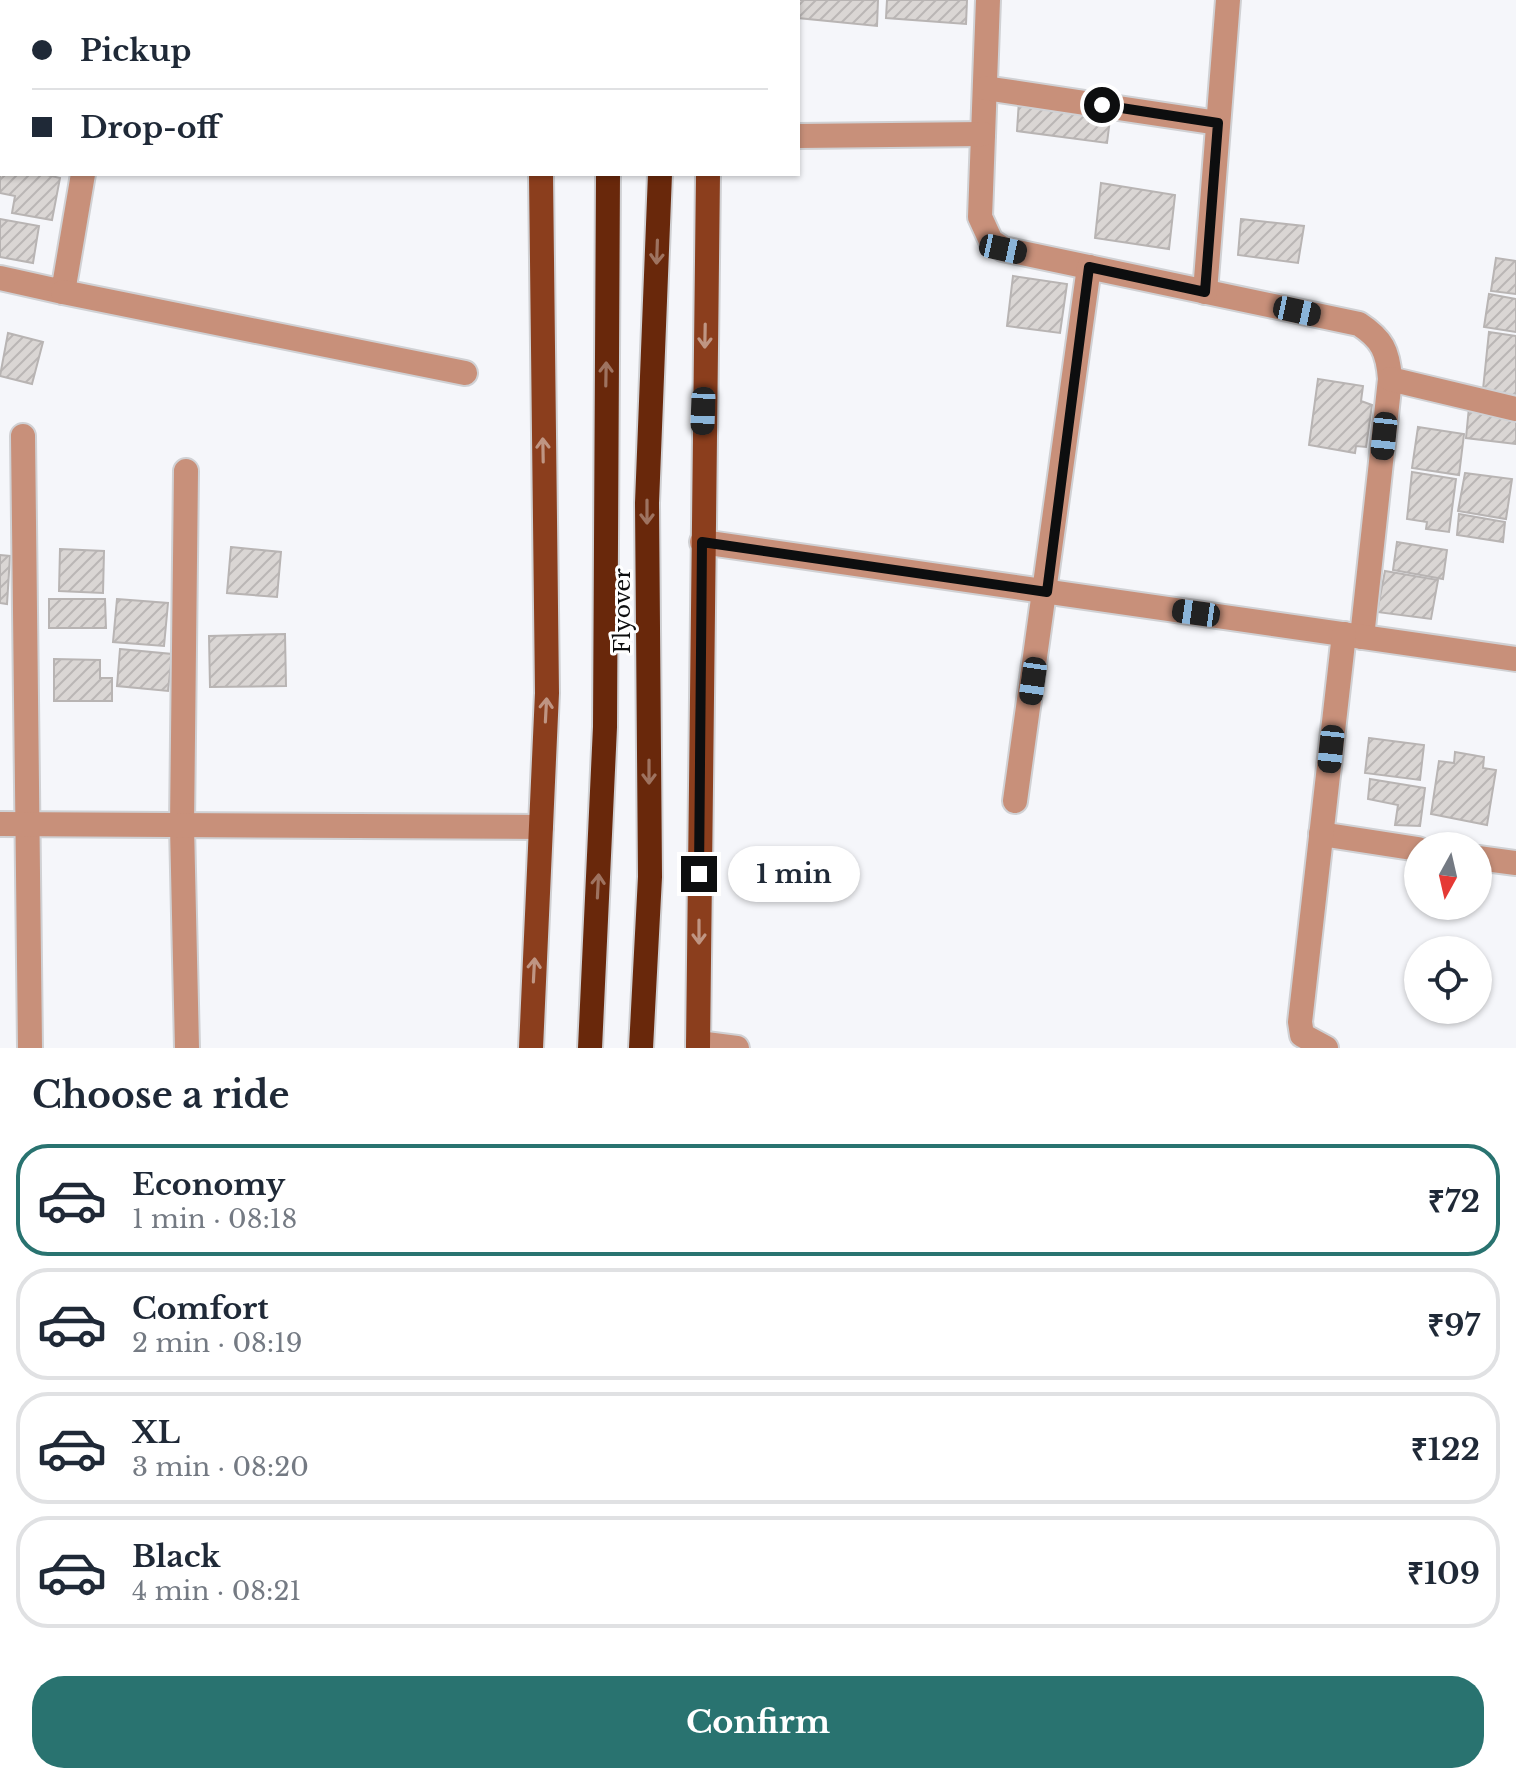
<!DOCTYPE html>
<html lang="en">
<head>
<meta charset="utf-8">
<style>
  body { margin:0; font-family:"Libre Baskerville",serif; background:#f2f2f3; color:#1f2937; height:100vh; display:flex; flex-direction:column; font-size:30px; white-space:nowrap }
  * { box-sizing:border-box; margin:0 }
  p { font-size:26px; color:#747a83 }
  .icon { flex:none; width:44px; height:44px; fill:none; stroke:currentColor; stroke-width:2; stroke-linecap:round; stroke-linejoin:round }
  .map { position:relative; height:1048px; overflow:hidden }
  .details { display:flex; flex-direction:column; background:#fff; flex:1 }
  .details>* { flex:none }
  .guide { position:absolute; left:0px; top:0px; width:800px; height:176px; box-shadow:0 2px 6px #0004; display:grid; align-content:center; height:176px; padding:0 32px; background:#fff }
  .needle { width:52px; rotate:188deg }
  .fabs { position:absolute; left:1404px; top:832px; display:grid; gap:16px }
  .fabs a { display:grid; place-items:center; width:88px; height:88px; border-radius:50%; background:#fff; box-shadow:0 2px 6px #0004; font-size:40px }
  .end { position:absolute; width:36px; height:36px; margin:-18px; border:10px solid #0d0e0f; background:#fff; box-shadow:0 0 0 4px #fff }
  .from { border-radius:50% }
  .bubble { position:absolute; height:56px; border-radius:28px; background:#fff; box-shadow:0 2px 6px #0004; font-size:26px; font-weight:700; line-height:56px; text-align:center }
  .car { position:absolute; width:24px; height:48px; margin:-24px -12px; border-radius:10px; box-shadow:0 0 6px 2px #0007; background:linear-gradient(#222 24%,#8ab4d8 0 40%,#222 0 76%,#8ab4d8 0 86%,#222 0) }
  .guide b { display:flex; align-items:center; gap:28px; height:76px; font-size:30px }
  .guide b+b { border-top:2px solid #e0e1e3 }
  .guide i { width:20px; height:20px; background:#1f2937 }
  ul { padding:0; list-style:none }
  li { display:flex; align-items:center; gap:24px; height:112px; margin:0 16px 12px; padding:0 16px; border:4px solid #e0e1e3; border-radius:32px }
  li div { flex:1 }
  li b { display:block; font-size:30px }
  li em { font-style:normal; font-weight:700 }
  li.selected { border-color:#297370 }
  li>.icon { width:72px; height:72px; stroke-width:1.5 }
  h2 { padding:0 32px; font-size:36px; line-height:96px }
  .action { display:flex; gap:16px; margin-top:auto; padding:16px 32px }
  .action a { flex:1; height:92px; border-radius:32px; background:#297370; color:#fff; font-size:32px; font-weight:700; line-height:92px; text-align:center }
  .map>svg:first-child { display:block }
  .building { fill:url(#building-hatch); stroke:#b8b4b3; stroke-width:2 }
  .lines { fill:none; stroke-linecap:round; stroke-linejoin:round }
  .minor-casing { stroke:#d0d1d4; stroke-width:28 }
  .major-casing { stroke:#d0d1d4; stroke-width:28 }
  .highway-casing { stroke:#d0d1d4; stroke-width:28 }
  .minor { stroke:#c8907a; stroke-width:24 }
  .major { stroke:#8b3e1d; stroke-width:24 }
  .highway { stroke:#69280b; stroke-width:24 }
  .oneway { stroke:#9e7360 }
  .oneway2 { stroke:#bf9583 }
  .route { stroke:#0d0e0f; stroke-width:10 }
  .labels { text-anchor:middle; dominant-baseline:central; stroke-width:6; stroke-linejoin:round; paint-order:stroke }
  .street-label { font-size:22px; fill:#0d0e0f; stroke:#fff }
</style>
</head>
<body>
<div class="map">
<svg width="1516" height="1048" viewBox="0 0 1516 1048">
  <defs>
    <pattern id="building-hatch" width="6" height="6" patternUnits="userSpaceOnUse" patternTransform="scale(2)"><rect width="6" height="6" fill="#dad6d4"/><path d="M-1 1l2-2M0 6l6-6M5 7l2-2" fill="none" stroke="#bab6b5"/></pattern>
  </defs>
  <rect width="100%" height="100%" fill="#f5f6fa"/>
  <!-- building -->
  <g class="building">
    <path d="M792 0H878L877 26 798 18V2Z"/>
    <path d="M887 0H967L966 24 886 18Z"/>
    <path d="M1019 100 1111 111 1107 143 1017 131Z"/>
    <path d="M0 144 2 174H43L60 178 52 220 12 213 15 196 0 193Z"/>
    <path d="M1101 183 1175 195 1169 249 1095 238Z"/>
    <path d="M0 219 39 226 33 263 0 257Z"/>
    <path d="M1241 219 1304 226 1298 263 1238 255Z"/>
    <path d="M1496 258 1516 261V294L1491 291Z"/>
    <path d="M1013 276 1067 284 1060 333 1007 326Z"/>
    <path d="M1489 294 1516 299V332L1484 327Z"/>
    <path d="M1489 332 1516 336V405L1482 399Z"/>
    <path d="M8 333 43 342 32 384 0 376Z"/>
    <path d="M1318 379 1363 386 1361 401 1372 405 1366 447 1356 446 1355 453 1309 445Z"/>
    <path d="M1469 407 1516 413V444L1466 438Z"/>
    <path d="M1418 427 1464 434 1459 475 1412 468Z"/>
    <path d="M1412 472 1456 479 1449 532 1426 529 1427 522 1407 519Z"/>
    <path d="M1465 473 1512 479 1506 519 1458 511Z"/>
    <path d="M1459 514 1505 522 1503 542 1457 535Z"/>
    <path d="M1397 542 1447 550 1443 579 1393 570Z"/>
    <path d="M231 547 281 552 277 597 227 593Z"/>
    <path d="M60 549 104 551 103 593 59 591Z"/>
    <path d="M0 555 10 556 7 604 0 603Z"/>
    <path d="M1385 571 1438 580 1431 619 1377 612Z"/>
    <path d="M49 599H105L106 628H49Z"/>
    <path d="M117 599 168 603 164 646 113 642Z"/>
    <path d="M285 634 286 686 210 687 209 636Z"/>
    <path d="M120 649 172 654 168 691 117 686Z"/>
    <path d="M54 659 100 660V678H112V701H54Z"/>
    <path d="M1369 738 1424 745 1420 780 1365 773Z"/>
    <path d="M1455 752 1484 757 1483 768 1496 770 1487 825 1431 814 1439 761 1454 763Z"/>
    <path d="M1370 779 1425 788 1420 826 1395 825 1398 805 1368 799Z"/>
  </g>
  <g class="lines">
    <!-- minor casing -->
    <g class="minor-casing">
      <g id="minor">
        <path d="M383 0 403 2"/>
        <path d="M988 0 980 217 991 241 1003 249 1359 324C1382 339 1388 351 1390 379L1362 637"/>
        <path d="M112 2V0"/>
        <path d="M412 2 451 0"/>
        <path d="M985 88 1218 123"/>
        <path d="M798 136 983 134"/>
        <path d="M0 278 63 292 83 174"/>
        <path d="M63 292 465 373"/>
        <path d="M1205 292 1228 0"/>
        <path d="M1390 379 1516 409"/>
        <path d="M23 436 30 1048"/>
        <path d="M186 471 182 826 187 1048"/>
        <path d="M702 542 1516 659"/>
        <path d="M1015 801 1089 267"/>
        <path d="M0 824 541 827"/>
        <path d="M1321 834 1418 849"/>
        <path d="M1478 858 1516 863"/>
        <path d="M698 1043 737 1048"/>
        <path d="M1326 1048 1302 1035 1300 1022 1344 634"/>
      </g>
    </g>
    <!-- major casing -->
    <g class="major-casing">
      <g id="major">
        <path d="M544 2V0"/>
        <path d="M712 2V0"/>
        <path d="M531 1048 547 693 541 174"/>
        <path d="M698 1048 708 174"/>
      </g>
    </g>
    <!-- highway casing -->
    <g class="highway-casing">
      <g id="highway">
        <path d="M606 0V2"/>
        <path d="M660 0V2"/>
        <path d="M590 1048 605 727 608 174"/>
        <path d="M641 1048 650 877 647 503 660 174"/>
      </g>
    </g>
    <!-- minor -->
    <use href="#minor" class="minor"/>
    <!-- major -->
    <use href="#major" class="major"/>
    <!-- highway -->
    <use href="#highway" class="highway"/>
  </g>
  <!-- one-way arrows -->
  <defs><path id="oneway-shaft" d="M-6 0H5M1.5-3L5.5 0L1.5 3" fill="none" stroke-width="1.6" stroke-linecap="round" stroke-linejoin="round" transform="scale(2)"/></defs>
  <g class="oneway">
    <use href="#oneway-shaft" transform="translate(657 252) rotate(92)"/>
    <use href="#oneway-shaft" transform="translate(606 374) rotate(-89)"/>
    <use href="#oneway-shaft" transform="translate(647 512) rotate(90)"/>
    <use href="#oneway-shaft" transform="translate(649 772) rotate(90)"/>
    <use href="#oneway-shaft" transform="translate(598 886) rotate(-87)"/>
  </g>
  <g class="oneway2">
    <use href="#oneway-shaft" transform="translate(705 336) rotate(91)"/>
    <use href="#oneway-shaft" transform="translate(543 450) rotate(-91)"/>
    <use href="#oneway-shaft" transform="translate(546 710) rotate(-87)"/>
    <use href="#oneway-shaft" transform="translate(699 932) rotate(90)"/>
    <use href="#oneway-shaft" transform="translate(534 970) rotate(-87)"/>
  </g>
  <g class="lines">
    <!-- route -->
    <path class="route" d="M699 874 702 542 1047 592 1089 267 1205 292 1218 123 1102 105"/>
  </g>
  <g class="labels">
    <!-- street labels -->
    <g class="street-label">
      <text transform="translate(622 611) rotate(-90)">Flyover</text>
    </g>
  </g>
</svg>
<div class="fabs">
<a><svg class="needle" viewBox="-14 -14 28 28"><path d="M0-13l5 13h-10z" fill="#e53935"/><path d="M0 13l5-13h-10z" fill="#747a83"/></svg></a>
<a><svg class="icon" aria-label="locate" viewBox="0 0 24 24"><circle cx="12" cy="12" r="6"/><path d="M12 2v4M12 18v4M2 12h4M18 12h4"/></svg></a>
</div>
<i class="end from" style="left:1102px;top:105px"></i>
<i class="end" style="left:699px;top:874px"></i>
<div class="bubble" style="left:728px;top:846px;width:132px">1 min</div>
<i class="car" style="left:1003px;top:249px;rotate:102deg"></i>
<i class="car" style="left:1297px;top:311px;rotate:102deg"></i>
<i class="car" style="left:703px;top:411px;rotate:182deg"></i>
<i class="car" style="left:1384px;top:436px;rotate:186deg"></i>
<i class="car" style="left:1196px;top:613px;rotate:278deg"></i>
<i class="car" style="left:1033px;top:681px;rotate:188deg"></i>
<i class="car" style="left:1331px;top:749px;rotate:186deg"></i>
<div class="guide">
<b><i class="from"></i>Pickup</b>
<b><i></i>Drop-off</b>
</div>
</div>
<section class="details">
<h2>Choose a ride</h2>
<ul>
<li class="selected"><svg class="icon" aria-label="car" viewBox="0 0 24 24"><path d="M5 17H2v-5l4-1 3-4h7l3 4 3 1v5h-3M9 17h6M6 11h13"/><circle cx="7" cy="17" r="2"/><circle cx="17" cy="17" r="2"/></svg><div><b>Economy</b><p>1 min · 08:18</p></div><em>₹72</em></li>
<li><svg class="icon" aria-label="car" viewBox="0 0 24 24"><path d="M5 17H2v-5l4-1 3-4h7l3 4 3 1v5h-3M9 17h6M6 11h13"/><circle cx="7" cy="17" r="2"/><circle cx="17" cy="17" r="2"/></svg><div><b>Comfort</b><p>2 min · 08:19</p></div><em>₹97</em></li>
<li><svg class="icon" aria-label="car" viewBox="0 0 24 24"><path d="M5 17H2v-5l4-1 3-4h7l3 4 3 1v5h-3M9 17h6M6 11h13"/><circle cx="7" cy="17" r="2"/><circle cx="17" cy="17" r="2"/></svg><div><b>XL</b><p>3 min · 08:20</p></div><em>₹122</em></li>
<li><svg class="icon" aria-label="car" viewBox="0 0 24 24"><path d="M5 17H2v-5l4-1 3-4h7l3 4 3 1v5h-3M9 17h6M6 11h13"/><circle cx="7" cy="17" r="2"/><circle cx="17" cy="17" r="2"/></svg><div><b>Black</b><p>4 min · 08:21</p></div><em>₹109</em></li>
</ul>
<div class="action"><a>Confirm</a></div>
</section>
</body>
</html>
